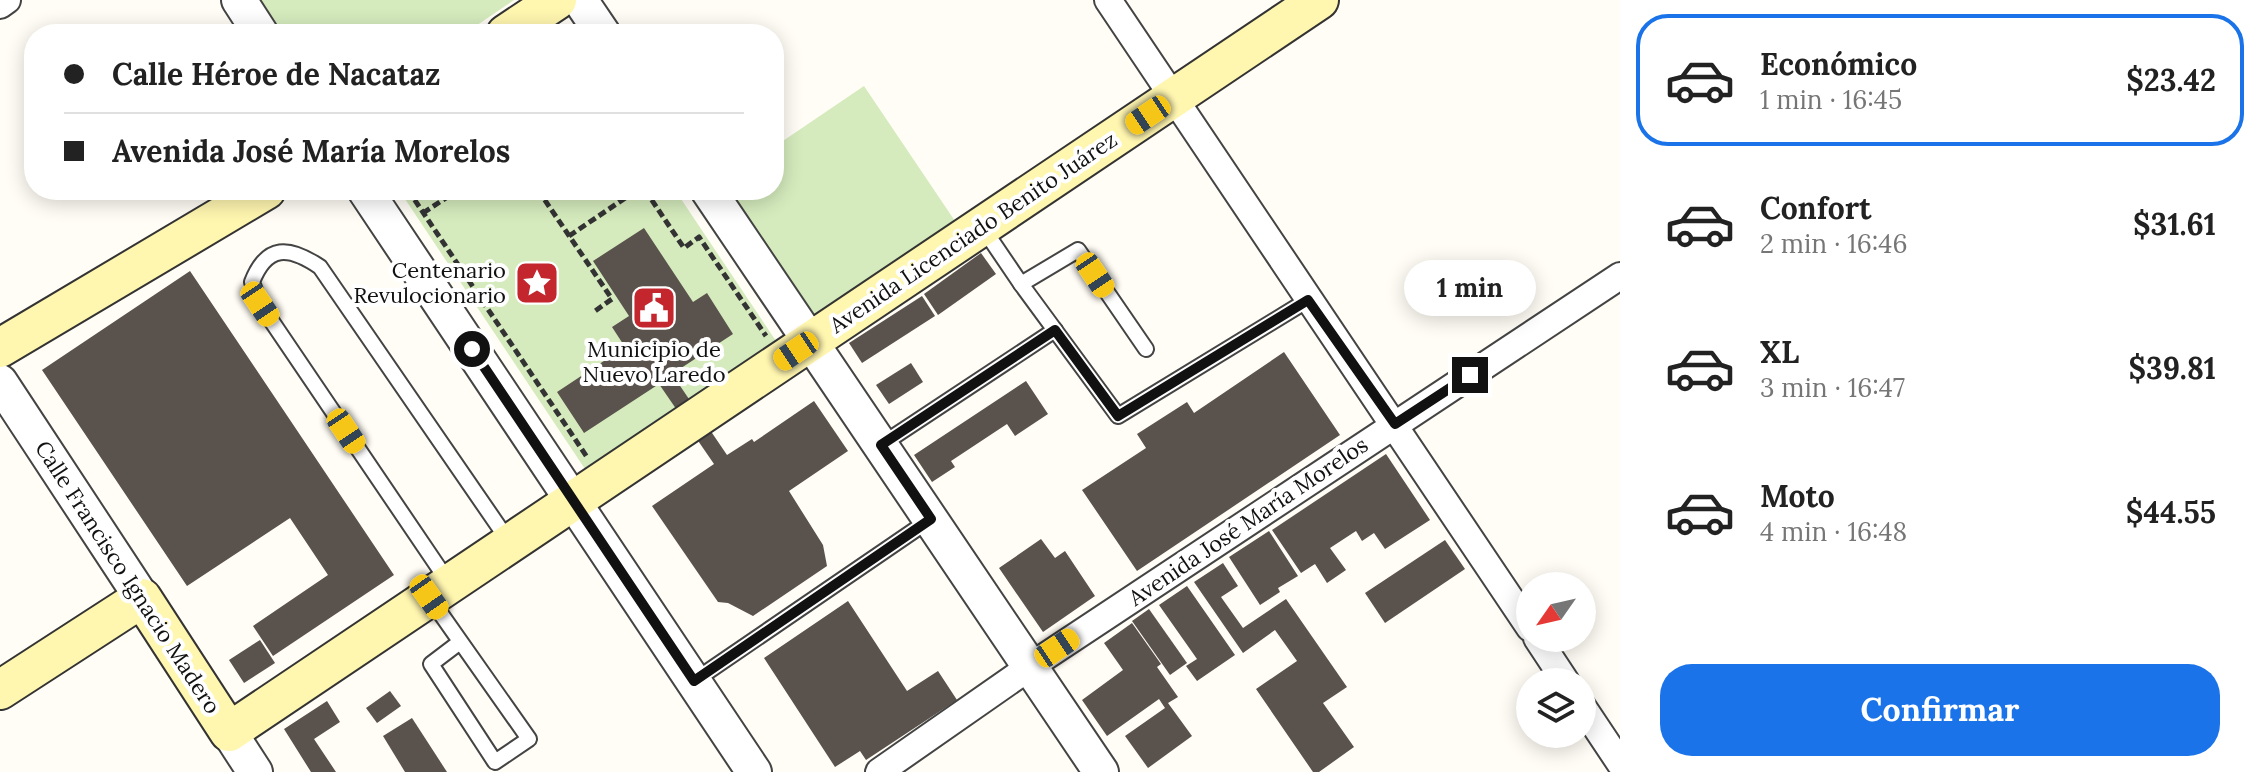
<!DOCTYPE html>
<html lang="es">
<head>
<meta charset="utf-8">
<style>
  body { margin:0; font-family:Lora,serif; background:#f6f6f6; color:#222; height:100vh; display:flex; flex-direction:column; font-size:30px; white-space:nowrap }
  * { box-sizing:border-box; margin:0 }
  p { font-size:26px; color:#767676 }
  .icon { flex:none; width:44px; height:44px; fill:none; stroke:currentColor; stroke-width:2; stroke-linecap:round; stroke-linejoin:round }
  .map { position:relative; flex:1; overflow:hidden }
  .side { display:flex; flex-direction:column; background:#fff; width:640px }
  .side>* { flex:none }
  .top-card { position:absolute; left:24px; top:24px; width:760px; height:176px; border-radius:32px; box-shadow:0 4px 20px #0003; display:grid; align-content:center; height:176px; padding:0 40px; background:#fff }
  .needle { width:52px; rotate:236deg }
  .buttons { position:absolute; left:1516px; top:572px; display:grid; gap:16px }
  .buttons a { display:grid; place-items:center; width:80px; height:80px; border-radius:50%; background:#fff; box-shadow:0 4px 20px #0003; font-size:40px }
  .end { position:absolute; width:36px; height:36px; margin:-18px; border:10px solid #111; background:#fff; box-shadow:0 0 0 4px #fff }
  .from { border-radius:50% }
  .bubble { position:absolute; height:56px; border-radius:28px; background:#fff; box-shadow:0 4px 20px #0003; font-size:26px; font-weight:700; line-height:56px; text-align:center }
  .car { position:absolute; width:24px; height:48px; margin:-24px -12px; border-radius:10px; box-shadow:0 0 6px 2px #0007; background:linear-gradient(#f5c518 24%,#345 0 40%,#f5c518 0 76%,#345 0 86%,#f5c518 0) }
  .top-card b { display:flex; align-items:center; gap:28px; height:76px; font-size:30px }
  .top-card b+b { border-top:2px solid #e0e0e0 }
  .top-card i { width:20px; height:20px; background:#222 }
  ul { padding:14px 0 0; list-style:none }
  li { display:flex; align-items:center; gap:24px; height:132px; margin:0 16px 12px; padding:0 24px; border:4px solid transparent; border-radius:32px }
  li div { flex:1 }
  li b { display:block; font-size:30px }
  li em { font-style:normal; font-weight:700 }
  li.active { border-color:#1a73e8 }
  li>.icon { width:72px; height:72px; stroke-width:1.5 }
  .button { display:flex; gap:16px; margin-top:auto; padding:16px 40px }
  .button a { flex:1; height:92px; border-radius:32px; background:#1a73e8; color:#fff; font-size:32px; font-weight:700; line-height:92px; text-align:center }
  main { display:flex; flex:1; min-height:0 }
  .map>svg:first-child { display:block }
  .green { fill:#d5ebbd }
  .building { fill:#5a524d }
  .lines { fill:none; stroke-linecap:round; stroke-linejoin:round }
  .service-casing { stroke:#444; stroke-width:18 }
  .minor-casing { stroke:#444; stroke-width:30 }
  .tertiary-casing { stroke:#444; stroke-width:38 }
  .secondary-casing { stroke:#333; stroke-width:42 }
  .path { stroke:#333; stroke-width:5; stroke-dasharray:8 4; stroke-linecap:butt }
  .service { stroke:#fff; stroke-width:14 }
  .minor { stroke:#fff; stroke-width:26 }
  .tertiary { stroke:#fff; stroke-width:34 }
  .secondary { stroke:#fff6b0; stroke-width:38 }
  .route { stroke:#111; stroke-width:10 }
  .labels { text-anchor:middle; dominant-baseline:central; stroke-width:8; stroke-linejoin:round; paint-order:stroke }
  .street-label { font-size:22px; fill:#111; stroke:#fff }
  .poi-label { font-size:22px; fill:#111; stroke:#fff; text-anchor:end }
</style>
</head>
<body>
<main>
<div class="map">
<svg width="1620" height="772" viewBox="0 0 1620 772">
  <rect width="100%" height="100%" fill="#fffdf5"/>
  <!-- green -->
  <g class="green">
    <path d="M255 0H514L464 34H278Z"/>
    <path d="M864 86 957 224 816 320 728 190H774V147Z"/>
    <path d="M399 190H675L780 347 589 475Z"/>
  </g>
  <!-- building -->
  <g class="building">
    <path d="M644 228 693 302 707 293 733 334 672 374 727 455 752 439 754 442 814 401 848 451 789 491 823 545 827 566 753 616 728 603 718 602 652 506 714 464 659 384 584 433 557 392 625 347 612 327 629 316 593 261Z"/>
    <path d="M981 253 996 274 938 315 924 294Z"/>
    <path d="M190 271 394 575 273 656 253 626 328 575 290 518 187 586 42 370Z"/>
    <path d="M922 296 935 316 862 363 849 343Z"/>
    <path d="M1284 352 1340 435 1137 571 1082 490 1146 448 1137 434 1187 402 1194 413Z"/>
    <path d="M911 363 923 382 889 404 876 385Z"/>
    <path d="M1026 381 1048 414 1015 436 1007 424 951 461 955 467 932 482 914 455Z"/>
    <path d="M1386 454 1430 520 1385 549 1374 533 1362 541 1356 531 1330 548 1346 570 1327 583 1315 564 1301 573 1272 530Z"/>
    <path d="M1269 531 1298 576 1278 588 1280 592 1260 605 1229 557Z"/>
    <path d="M1041 539 1055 558 1065 551 1095 596 1043 632 999 568Z"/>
    <path d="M1445 540 1465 569 1385 623 1365 593Z"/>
    <path d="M1223 563 1238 586 1221 597 1243 628 1286 599 1347 687 1323 703 1354 747 1319 772H1313L1256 689 1297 661 1275 630 1243 653 1194 582Z"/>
    <path d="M1187 586 1235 655 1197 681 1186 666 1197 659 1159 605Z"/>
    <path d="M848 601 907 691 938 671 957 700 866 760 860 751 835 767 764 658Z"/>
    <path d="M1149 609 1187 663 1170 675 1132 621Z"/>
    <path d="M1132 623 1161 664 1157 667 1178 697 1168 703 1192 736 1148 768 1125 736 1165 708 1159 699 1107 736 1082 700 1123 670 1104 643Z"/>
    <path d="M260 640 275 663 244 683 229 660Z"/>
    <path d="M390 691 401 706 377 723 366 708Z"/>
    <path d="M327 701 340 722 314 739 336 772H311L284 729Z"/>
    <path d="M412 718 447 772H405L383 736Z"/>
  </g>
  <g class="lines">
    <!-- service casing -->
    <g class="service-casing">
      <g id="service">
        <path d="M983 228 1021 284"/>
        <path d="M1146 349 1078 250 1021 284 1118 416 1308 300"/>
        <path d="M881 445 1055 330"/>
        <path d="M449 583 260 304 252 282C267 244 289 246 320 267L510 543"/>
        <path d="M429 597 529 739 495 762 431 664 460 642"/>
        <path d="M694 681 931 519"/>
      </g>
    </g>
    <!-- minor casing -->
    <g class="minor-casing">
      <g id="minor">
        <path d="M1108 0 1530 628"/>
        <path d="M0 5 7 0"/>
        <path d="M1537 638 1566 682"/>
        <path d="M1582 706 1620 763"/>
        <path d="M879 772 1031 666 1620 276"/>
      </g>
    </g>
    <!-- tertiary casing -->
    <g class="tertiary-casing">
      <g id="tertiary">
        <path d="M239 0 261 34"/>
        <path d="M580 0 603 34"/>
        <path d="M365 190 754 772"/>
        <path d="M708 190 1101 772"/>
        <path d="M0 382 142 598"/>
        <path d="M229 732 255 772"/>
      </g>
    </g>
    <!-- secondary casing -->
    <g class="secondary-casing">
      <g id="secondary">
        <path d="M506 34 557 0"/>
        <path d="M0 348 266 190"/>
        <path d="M0 690 142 598 229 732 1319 0"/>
      </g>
    </g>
    <!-- path -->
    <g class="path">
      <path d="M408 190 587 457"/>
      <path d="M538 190 612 299 595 311"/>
      <path d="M645 190 684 248 699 237 766 336"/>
      <path d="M423 213 458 190"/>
      <path d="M569 236 637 190"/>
      <path d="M537 283 550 302"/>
    </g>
    <!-- service -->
    <use href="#service" class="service"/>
    <!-- minor -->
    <use href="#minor" class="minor"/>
    <!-- tertiary -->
    <use href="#tertiary" class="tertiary"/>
    <!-- secondary -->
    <use href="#secondary" class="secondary"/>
  </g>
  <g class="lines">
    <!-- route -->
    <path class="route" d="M472 349 694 681 931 519 881 445 1055 330 1118 416 1308 300 1395 424 1470 375"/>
  </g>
  <!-- icons -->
  <defs>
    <g id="sight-square" transform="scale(2.3)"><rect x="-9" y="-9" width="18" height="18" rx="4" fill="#c4262e" stroke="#fff"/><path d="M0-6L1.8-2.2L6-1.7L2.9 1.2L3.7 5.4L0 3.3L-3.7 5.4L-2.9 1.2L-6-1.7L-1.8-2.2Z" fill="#fff"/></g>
    <g id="civic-square" transform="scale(2.3)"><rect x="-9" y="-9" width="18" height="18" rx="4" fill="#c4262e" stroke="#fff"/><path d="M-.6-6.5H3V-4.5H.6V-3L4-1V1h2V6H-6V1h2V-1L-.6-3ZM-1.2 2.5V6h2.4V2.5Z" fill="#fff"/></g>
  </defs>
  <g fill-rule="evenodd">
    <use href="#sight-square" x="537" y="283"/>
    <use href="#civic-square" x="654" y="308"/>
  </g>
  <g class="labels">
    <!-- street labels -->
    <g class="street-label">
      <text transform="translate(973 232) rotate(-34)">Avenida Licenciado Benito Juárez</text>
      <text transform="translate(1248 521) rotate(-34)">Avenida José María Morelos</text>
      <text transform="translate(128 577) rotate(57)">Calle Francisco Ignacio Madero</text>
    </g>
    <!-- poi labels -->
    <g class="poi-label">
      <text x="506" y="270">Centenario<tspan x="506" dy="25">Revulocionario</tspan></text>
      <text x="654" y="349" text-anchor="middle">Municipio de<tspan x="654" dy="25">Nuevo Laredo</tspan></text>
    </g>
  </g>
</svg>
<div class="buttons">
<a><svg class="needle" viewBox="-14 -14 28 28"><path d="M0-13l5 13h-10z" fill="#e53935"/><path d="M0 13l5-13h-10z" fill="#767676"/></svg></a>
<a><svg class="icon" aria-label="layers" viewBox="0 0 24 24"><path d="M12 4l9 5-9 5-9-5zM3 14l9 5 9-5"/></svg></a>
</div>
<i class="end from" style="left:472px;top:349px"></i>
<i class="end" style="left:1470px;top:375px"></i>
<div class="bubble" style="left:1404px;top:260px;width:132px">1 min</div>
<i class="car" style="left:1148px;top:115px;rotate:236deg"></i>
<i class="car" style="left:1095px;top:275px;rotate:146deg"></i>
<i class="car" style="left:260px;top:304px;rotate:146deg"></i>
<i class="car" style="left:796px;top:351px;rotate:236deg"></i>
<i class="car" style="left:346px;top:431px;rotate:146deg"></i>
<i class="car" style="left:429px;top:597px;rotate:145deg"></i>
<i class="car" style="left:1057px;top:648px;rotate:56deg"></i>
<div class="top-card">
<b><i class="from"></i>Calle Héroe de Nacataz</b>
<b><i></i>Avenida José María Morelos</b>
</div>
</div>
<section class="side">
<ul>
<li class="active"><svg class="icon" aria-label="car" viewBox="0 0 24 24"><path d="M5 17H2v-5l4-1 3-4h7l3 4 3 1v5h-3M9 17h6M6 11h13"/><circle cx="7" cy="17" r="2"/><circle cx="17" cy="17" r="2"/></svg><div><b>Económico</b><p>1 min · 16:45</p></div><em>$23.42</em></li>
<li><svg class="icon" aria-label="car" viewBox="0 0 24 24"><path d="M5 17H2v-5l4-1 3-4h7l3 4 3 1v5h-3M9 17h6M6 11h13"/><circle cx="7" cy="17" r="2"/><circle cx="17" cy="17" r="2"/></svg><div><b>Confort</b><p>2 min · 16:46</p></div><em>$31.61</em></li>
<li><svg class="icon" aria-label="car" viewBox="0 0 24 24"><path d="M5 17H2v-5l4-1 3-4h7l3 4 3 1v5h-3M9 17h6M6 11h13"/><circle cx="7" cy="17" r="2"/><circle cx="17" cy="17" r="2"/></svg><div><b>XL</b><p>3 min · 16:47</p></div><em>$39.81</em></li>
<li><svg class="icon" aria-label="car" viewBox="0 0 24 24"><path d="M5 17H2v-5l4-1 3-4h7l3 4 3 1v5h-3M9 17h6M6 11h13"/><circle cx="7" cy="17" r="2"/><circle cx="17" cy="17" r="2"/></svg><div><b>Moto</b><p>4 min · 16:48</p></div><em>$44.55</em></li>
</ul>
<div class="button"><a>Confirmar</a></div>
</section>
</main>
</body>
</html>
